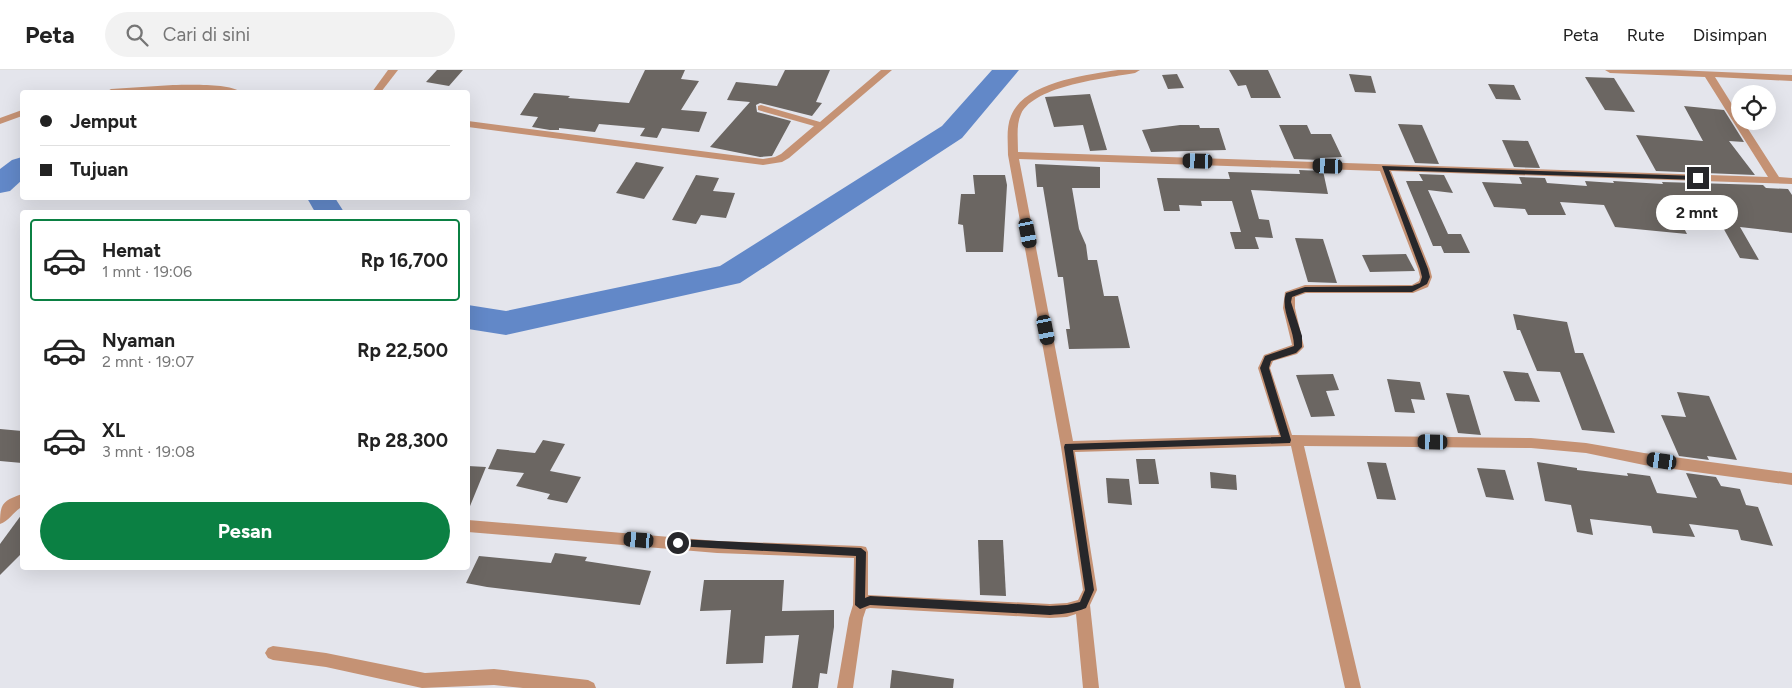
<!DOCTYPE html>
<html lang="id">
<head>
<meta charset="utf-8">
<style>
  body { margin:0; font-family:Figtree,sans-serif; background:#f2f2f2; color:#222; height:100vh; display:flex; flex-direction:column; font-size:19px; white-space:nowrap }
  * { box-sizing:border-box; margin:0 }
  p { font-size:16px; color:#767676 }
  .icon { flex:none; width:28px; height:28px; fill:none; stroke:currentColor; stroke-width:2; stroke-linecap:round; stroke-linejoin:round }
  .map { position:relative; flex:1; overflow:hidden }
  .drawer { position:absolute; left:20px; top:140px; width:450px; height:360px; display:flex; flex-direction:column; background:#fff; border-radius:5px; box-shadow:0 5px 20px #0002 }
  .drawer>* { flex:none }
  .banner { position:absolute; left:20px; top:20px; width:450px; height:110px; border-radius:5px; box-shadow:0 5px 20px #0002; display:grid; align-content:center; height:110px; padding:0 20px; background:#fff }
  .controls { position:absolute; left:1731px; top:15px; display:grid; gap:10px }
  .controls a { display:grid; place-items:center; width:45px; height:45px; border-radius:50%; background:#fff; box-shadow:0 5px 20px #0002; font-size:25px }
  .end { position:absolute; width:22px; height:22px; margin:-11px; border:6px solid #27272a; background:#fff; box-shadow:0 0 0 2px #fff }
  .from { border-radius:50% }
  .bubble { position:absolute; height:35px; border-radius:18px; background:#fff; box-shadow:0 5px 20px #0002; font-size:16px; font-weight:700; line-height:35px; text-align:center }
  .car { position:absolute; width:15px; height:30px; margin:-15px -8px; border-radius:6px; box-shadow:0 0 4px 1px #0007; background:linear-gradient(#222 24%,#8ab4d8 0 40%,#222 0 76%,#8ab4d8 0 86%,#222 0) }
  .banner b { display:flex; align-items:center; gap:18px; height:48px; font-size:19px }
  .banner b+b { border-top:1px solid #e0e0e0 }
  .banner i { width:12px; height:12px; background:#222 }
  ul { padding:9px 0 0; list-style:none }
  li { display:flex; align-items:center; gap:15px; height:82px; margin:0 10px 8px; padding:0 10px; border:2px solid transparent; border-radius:5px }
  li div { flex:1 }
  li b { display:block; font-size:19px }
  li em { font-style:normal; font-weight:700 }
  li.active { border-color:#0b8043 }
  li>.icon { width:45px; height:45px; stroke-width:1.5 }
  .primary-button { display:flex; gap:10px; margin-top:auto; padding:10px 20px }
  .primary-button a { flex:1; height:58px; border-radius:30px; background:#0b8043; color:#fff; font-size:20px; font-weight:700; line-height:58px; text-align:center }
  header { display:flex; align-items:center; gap:30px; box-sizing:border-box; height:70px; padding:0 25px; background:#fff; border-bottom:1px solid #e0e0e0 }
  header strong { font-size:24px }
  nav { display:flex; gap:28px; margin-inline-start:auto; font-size:18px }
  .search { width:350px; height:45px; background:#f2f2f2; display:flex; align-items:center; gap:12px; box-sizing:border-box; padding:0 18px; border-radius:28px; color:#767676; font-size:19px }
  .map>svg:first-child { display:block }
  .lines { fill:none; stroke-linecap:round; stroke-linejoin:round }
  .river { fill:#6288c8; fill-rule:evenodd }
  .building { fill:#6b6662 }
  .minor { fill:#c59274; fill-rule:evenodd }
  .route { fill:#27272a }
</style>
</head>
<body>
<header>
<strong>Peta</strong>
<div class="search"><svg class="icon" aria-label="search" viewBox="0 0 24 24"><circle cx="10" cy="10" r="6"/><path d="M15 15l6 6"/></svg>Cari di sini</div>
<nav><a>Peta</a><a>Rute</a><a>Disimpan</a></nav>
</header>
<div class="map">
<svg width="1792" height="618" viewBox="0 0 1792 618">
  <rect width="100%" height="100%" fill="#e4e5ec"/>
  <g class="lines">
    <!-- river -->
    <g class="river">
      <path d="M992 0H1019L962 68 740 213 506 265 468 259V235L506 241 720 196 942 56Z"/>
      <path d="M22 87V110L10 121 0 123V99L12 90Z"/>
      <path d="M307 128H335L344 142H315Z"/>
    </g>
  </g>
  <!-- building -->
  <g class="building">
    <path d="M437 0H463L449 16 426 12Z"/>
    <path d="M645 0H685L681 9 699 11 681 40 707 42 699 62 662 58 657 68 640 66 645 58 599 54 595 62 559 58V60H550L532 57 538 47 520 45 534 23 570 26 568 28 629 33Z"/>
    <path d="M785 0H830L816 32 822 33 812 46 760 33 756 35 757 42 791 51 772 86 760 87 710 77 750 32 727 30 736 12 777 16Z"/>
    <path d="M1229 0H1268L1281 28H1251L1246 15 1238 16Z"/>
    <path d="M1177 4 1184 18 1168 19 1162 5Z"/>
    <path d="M1349 4 1371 6 1376 23 1355 22Z"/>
    <path d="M1585 7 1614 8 1635 42 1605 40Z"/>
    <path d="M1488 14 1514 15 1521 30 1496 29Z"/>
    <path d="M1090 24 1107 80 1090 81 1083 55 1054 57 1045 27Z"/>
    <path d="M1684 36 1724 40 1744 72 1729 71 1755 105 1656 101 1636 65 1703 71Z"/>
    <path d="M1398 54 1422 55 1439 94 1415 93Z"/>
    <path d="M1180 55H1199L1200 58H1219L1226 80 1151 82 1142 60Z"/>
    <path d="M1279 55H1307L1311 64H1331L1342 87 1320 88 1321 90 1294 89Z"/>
    <path d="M1502 70 1528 71 1540 98 1514 97Z"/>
    <path d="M636 92 664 97 644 129 616 123Z"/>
    <path d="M1035 94 1100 97V118H1072L1079 159 1086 175 1088 190H1097L1104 226H1118L1130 278 1069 279 1066 259H1070L1063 207H1058L1043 117H1037Z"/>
    <path d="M1299 100 1323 101 1328 124 1251 120 1259 149 1269 150 1273 168 1255 167 1259 179H1235L1230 162H1241L1232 131H1201L1202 136 1179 135 1180 141H1164L1157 108 1230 109 1228 102 1300 104Z"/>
    <path d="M1419 104 1444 105 1453 123 1428 120 1448 164H1461L1470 183H1444L1441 176H1433L1406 111H1423Z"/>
    <path d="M696 105 719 108 713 121 735 123 726 148 701 145 696 154 672 150Z"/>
    <path d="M973 105H1005L1007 115 1003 182H966L963 155 958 154 961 124H975Z"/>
    <path d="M1519 107 1545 108 1547 113 1587 116 1585 111 1614 113 1613 111 1663 114 1662 112 1763 115 1766 118 1788 119 1792 125V163L1740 157 1759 190 1740 188 1712 138 1672 135 1687 164 1615 157 1604 135 1560 132 1566 145H1528L1525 139 1494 137 1482 112 1522 114Z"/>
    <path d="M1295 168 1323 169 1337 213 1308 212Z"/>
    <path d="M1406 184 1415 201 1370 202 1362 185Z"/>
    <path d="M1513 244 1567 252 1575 283H1583L1615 363 1582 360 1560 302 1537 301 1520 260H1517Z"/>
    <path d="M1503 301 1528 303 1540 332 1515 331Z"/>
    <path d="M1333 304 1339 320 1326 321 1335 346 1311 347 1296 305Z"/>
    <path d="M1387 309 1420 312 1425 330 1411 329 1415 343 1395 342Z"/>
    <path d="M1677 322 1709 326 1737 390 1707 386 1709 390 1679 386 1661 345 1686 347Z"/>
    <path d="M1446 323 1469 325 1481 365 1458 363Z"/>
    <path d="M0 359 22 361V393L0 391Z"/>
    <path d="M543 370 565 374 550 401 581 407 567 433 547 429 550 424 516 416 524 403 488 399 497 379 535 383Z"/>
    <path d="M1136 389H1155L1159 414H1139Z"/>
    <path d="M1367 392 1386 393 1396 430 1377 429Z"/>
    <path d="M1537 392 1577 398V400L1628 406 1627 403 1650 406 1657 423 1697 428 1686 403 1716 407 1721 416 1740 419 1746 435 1758 437 1773 476 1741 470 1738 460 1689 454 1695 467 1653 463 1651 456 1590 449 1593 465 1577 462 1571 435 1545 431Z"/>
    <path d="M468 396 486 397 468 441Z"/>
    <path d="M1477 398 1505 400 1514 430 1486 427Z"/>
    <path d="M1210 402 1236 405 1237 420 1211 418Z"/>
    <path d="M1106 408 1129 409 1132 435 1108 433Z"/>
    <path d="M22 444V483L0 505V474Z"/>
    <path d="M978 470H1003L1006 526 980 525Z"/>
    <path d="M555 483 587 487 585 491 651 501 640 535 487 517 466 513 479 486 551 493Z"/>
    <path d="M704 510H784L782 541 834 540V557L827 604 820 603 818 618H792L799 565 765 566 763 593 726 594 731 540 700 541Z"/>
    <path d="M892 600 954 609 953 618H890Z"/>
  </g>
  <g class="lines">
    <!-- minor -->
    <g class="minor">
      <path d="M388 0H398L381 22H372Z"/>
      <path d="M881 0H892L789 88 782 92 763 95 468 57V51L763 89 775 87 781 84 814 56 758 40V36L761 35 820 52Z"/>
      <path d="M1118 0H1140L1135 3C1107 8 1035 15 1021 44 1016 55 1018 69 1018 82L1768 107 1705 7 1610 3 1605 0H1675L1792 5V11L1715 7 1740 47V51H1743L1779 107 1792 108V114L1391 101 1430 199 1432 207 1428 217 1413 223H1306L1295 227V238L1304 277 1297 284 1273 291 1270 298 1292 365 1531 368 1586 373 1644 383 1792 403V415L1644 395 1586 383 1531 378 1304 376 1361 618H1345L1291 376 1075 382 1097 520 1090 535 1099 618H1083L1076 544 1067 547 1050 548 870 538 866 539 863 548 853 618H837L849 548 853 535 854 488 717 483 468 462V450L717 471 861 476 866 477 868 482V525L1050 534 1067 533 1078 530 1083 520 1061 377 1008 85C1008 72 1006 58 1011 46 1024 12 1086 5 1118 0ZM1019 89 1380 101 1418 199 1420 207 1419 211 1412 215H1305L1285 222 1283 238 1292 275 1264 285 1258 298 1279 365 1073 371Z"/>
      <path d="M173 15C188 15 230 13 240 22H106L111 19Z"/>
      <path d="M22 40V46L0 54V48Z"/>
      <path d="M22 424V437C14 441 9 451 0 454 0 434 2 431 22 424Z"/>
      <path d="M273 576 326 583 425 603 494 599 588 610 594 613 596 618H523L494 615 422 618 326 597 273 590 268 588 265 583 268 578Z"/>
    </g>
  </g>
  <!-- route -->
  <path class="route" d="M1382 96 1698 106 1701 108 1698 110 1389 100 1428 199 1430 207 1427 214 1412 222H1305L1292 227 1291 232 1302 266V277L1296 283 1271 291 1269 298 1291 370 1290 373 1073 380 1094 520 1086 538C1074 543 1062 544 1050 545L870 535 860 539 855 535 856 486 675 476V470L678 469 861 478 866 482 865 528 870 526 1050 536 1067 535 1080 532 1085 520 1064 377 1065 374 1281 367 1260 298 1265 286 1294 276C1294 259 1280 239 1286 223L1305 217 1412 216 1420 213 1422 207 1420 199Z"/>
</svg>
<div class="controls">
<a><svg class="icon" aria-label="locate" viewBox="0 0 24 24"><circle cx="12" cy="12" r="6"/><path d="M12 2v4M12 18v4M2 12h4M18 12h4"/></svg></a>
</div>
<i class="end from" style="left:678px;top:473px"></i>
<i class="end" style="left:1698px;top:108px"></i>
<div class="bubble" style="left:1656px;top:125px;width:82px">2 mnt</div>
<i class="car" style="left:1198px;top:91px;rotate:272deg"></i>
<i class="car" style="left:1328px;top:96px;rotate:272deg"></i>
<i class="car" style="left:1028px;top:163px;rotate:169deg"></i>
<i class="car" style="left:1046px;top:260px;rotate:169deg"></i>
<i class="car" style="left:1433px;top:372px;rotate:271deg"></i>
<i class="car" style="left:1662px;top:391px;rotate:278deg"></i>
<i class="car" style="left:639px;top:470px;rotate:275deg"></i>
<div class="banner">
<b><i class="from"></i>Jemput</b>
<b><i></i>Tujuan</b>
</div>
<section class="drawer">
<ul>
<li class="active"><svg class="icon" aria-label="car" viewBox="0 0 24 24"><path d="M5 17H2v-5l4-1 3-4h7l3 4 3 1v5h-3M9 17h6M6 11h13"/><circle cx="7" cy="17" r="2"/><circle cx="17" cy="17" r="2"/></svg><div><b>Hemat</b><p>1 mnt · 19:06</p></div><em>Rp 16,700</em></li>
<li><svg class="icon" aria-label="car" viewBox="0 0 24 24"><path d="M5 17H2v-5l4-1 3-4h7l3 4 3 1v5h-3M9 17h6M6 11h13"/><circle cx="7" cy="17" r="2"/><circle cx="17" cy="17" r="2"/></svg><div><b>Nyaman</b><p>2 mnt · 19:07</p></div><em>Rp 22,500</em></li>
<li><svg class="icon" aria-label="car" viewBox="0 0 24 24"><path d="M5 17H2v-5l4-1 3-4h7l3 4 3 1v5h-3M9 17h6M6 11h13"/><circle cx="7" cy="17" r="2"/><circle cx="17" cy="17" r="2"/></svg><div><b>XL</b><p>3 mnt · 19:08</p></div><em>Rp 28,300</em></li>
</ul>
<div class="primary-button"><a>Pesan</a></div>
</section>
</div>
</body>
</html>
